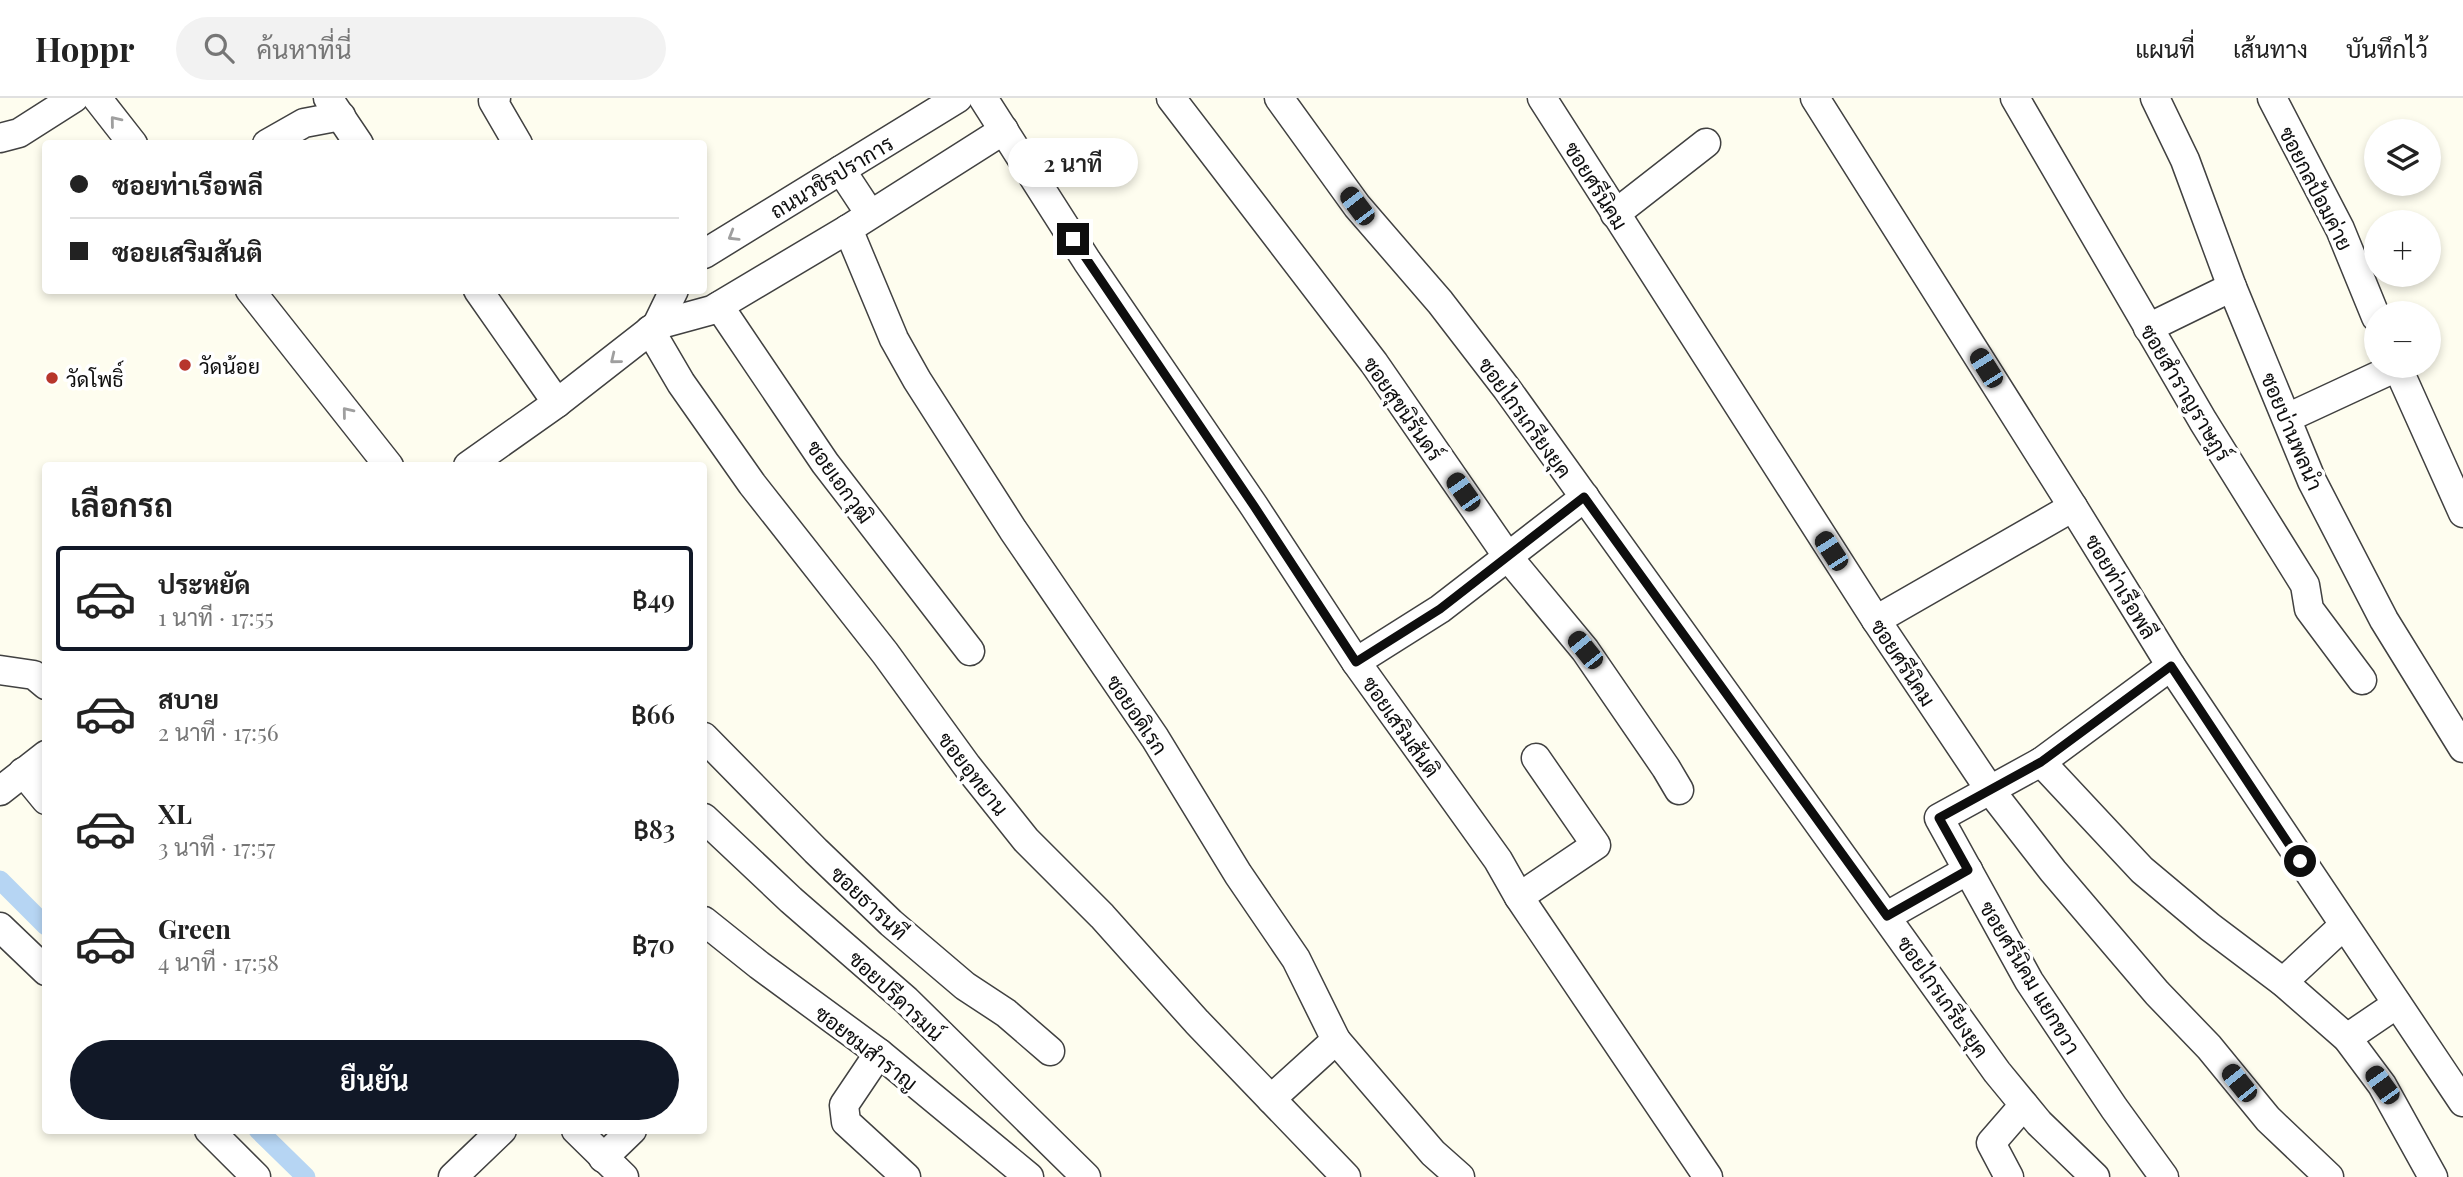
<!DOCTYPE html>
<html lang="th">
<head>
<meta charset="utf-8">
<style>
  body { margin:0; font-family:"Playfair Display",Sarabun,serif; background:#f2f2f2; color:#222; height:100vh; display:flex; flex-direction:column; font-size:26px; white-space:nowrap }
  * { box-sizing:border-box; margin:0 }
  p { font-size:23px; color:#767676 }
  .icon { flex:none; width:38px; height:38px; fill:none; stroke:currentColor; stroke-width:2; stroke-linecap:round; stroke-linejoin:round }
  .map { position:relative; flex:1; overflow:hidden }
  .drawer { position:absolute; left:42px; top:364px; width:665px; height:672px; display:flex; flex-direction:column; background:#fff; border-radius:7px; box-shadow:0 4px 10px #0003 }
  .drawer>* { flex:none }
  .banner { position:absolute; left:42px; top:42px; width:665px; height:154px; border-radius:7px; box-shadow:0 4px 10px #0003; display:grid; align-content:center; height:154px; padding:0 28px; background:#fff }
  .fabs { position:absolute; left:2364px; top:21px; display:grid; gap:14px }
  .fabs a { display:grid; place-items:center; width:77px; height:77px; border-radius:50%; background:#fff; box-shadow:0 4px 10px #0003; font-size:35px }
  .end { position:absolute; width:32px; height:32px; margin:-16px; border:9px solid #0e0e0e; background:#fff; box-shadow:0 0 0 4px #fff }
  .from { border-radius:50% }
  .bubble { position:absolute; height:49px; border-radius:24px; background:#fff; box-shadow:0 4px 10px #0003; font-size:23px; font-weight:600; line-height:49px; text-align:center }
  .car { position:absolute; width:21px; height:42px; margin:-21px -10px; border-radius:9px; box-shadow:0 0 5px 2px #0007; background:linear-gradient(#222 24%,#8ab4d8 0 40%,#222 0 76%,#8ab4d8 0 86%,#222 0) }
  .banner b { display:flex; align-items:center; gap:24px; height:66px; font-size:26px }
  .banner b+b { border-top:2px solid #e0e0e0 }
  .banner i { width:18px; height:18px; background:#222 }
  ul { padding:0; list-style:none }
  li { display:flex; align-items:center; gap:21px; height:105px; margin:0 14px 10px; padding:0 14px; border:4px solid transparent; border-radius:7px }
  li div { flex:1 }
  li b { display:block; font-size:26px }
  li em { font-style:normal; font-weight:600 }
  li.selected { border-color:#111827 }
  li>.icon { width:63px; height:63px; stroke-width:1.5 }
  h2 { padding:0 28px; font-size:32px; line-height:84px }
  .button { display:flex; gap:14px; margin-top:auto; padding:14px 28px }
  .button a { flex:1; height:80px; border-radius:42px; background:#111827; color:#fff; font-size:28px; font-weight:600; line-height:80px; text-align:center }
  header { display:flex; align-items:center; gap:42px; box-sizing:border-box; height:98px; padding:0 35px; background:#fff; border-bottom:2px solid #e0e0e0 }
  header strong { font-size:33px }
  nav { display:flex; gap:38px; margin-inline-start:auto; font-size:24px }
  .search { width:490px; height:63px; background:#f2f2f2; display:flex; align-items:center; gap:18px; box-sizing:border-box; padding:0 24px; border-radius:38px; color:#767676; font-size:26px }
  .map>svg:first-child { display:block }
  .lines { fill:none; stroke-linecap:round; stroke-linejoin:round }
  .canal { stroke:#b6d5f3; stroke-width:19 }
  .minor-casing { stroke:#414141; stroke-width:31 }
  .minor { stroke:#fff; stroke-width:28 }
  .oneway { stroke:#9f9f9f }
  .route { stroke:#0e0e0e; stroke-width:9 }
  .poi-dot { fill:#b7362c; stroke:#fff; stroke-width:2.5 }
  .labels { text-anchor:middle; dominant-baseline:central; stroke-width:7; stroke-linejoin:round; paint-order:stroke }
  .street-label { font-size:21px; fill:#0e0e0e; stroke:#fff }
  .poi-label { font-size:21px; fill:#0e0e0e; stroke:#fff; text-anchor:start }
</style>
</head>
<body>
<header>
<strong>Hoppr</strong>
<div class="search"><svg class="icon" aria-label="search" viewBox="0 0 24 24"><circle cx="10" cy="10" r="6"/><path d="M15 15l6 6"/></svg>ค้นหาที่นี่</div>
<nav><a>แผนที่</a><a>เส้นทาง</a><a>บันทึกไว้</a></nav>
</header>
<div class="map">
<svg width="2463" height="1079" viewBox="0 0 2463 1079">
  <rect width="100%" height="100%" fill="#fefdef"/>
  <g class="lines">
    <!-- canal -->
    <g class="canal">
      <path d="M0 782 46 828"/>
      <path d="M258 1032 306 1079"/>
    </g>
    <!-- minor casing -->
    <g class="minor-casing">
      <g id="minor">
        <path d="M97 0 133 46"/>
        <path d="M328 0 359 46"/>
        <path d="M496 0 493 3 518 46"/>
        <path d="M983 0 1087 163 1254 408 1356 564 1498 762 1519 799 1708 1079"/>
        <path d="M1171 0 1374 265 1508 459 1585 552 1666 670 1679 692"/>
        <path d="M1279 0 1357 108 1440 204 1507 291 1997 974 2039 1025 2095 1079"/>
        <path d="M1542 0 1876 522 1990 692 2053 773 2157 895 2209 949 2268 1021 2329 1079"/>
        <path d="M1815 0 2073 409 2171 568 2463 1004"/>
        <path d="M2015 0 2203 323 2305 487 2309 511 2362 582"/>
        <path d="M2155 0 2185 62 2232 189 2312 383 2384 522 2463 650"/>
        <path d="M2272 0 2340 131 2376 219"/>
        <path d="M0 40 19 35 74 0"/>
        <path d="M267 46 304 25 341 18"/>
        <path d="M841 72 870 116"/>
        <path d="M1615 116 1706 45"/>
        <path d="M848 131 894 241 917 282 1013 432 1155 640 1238 776 1296 861 1336 942 1433 1055 1460 1079"/>
        <path d="M704 156 958 0"/>
        <path d="M250 192 389 368"/>
        <path d="M478 192 557 305"/>
        <path d="M719 208 825 365 970 553"/>
        <path d="M657 227 712 212 848 131 1004 32"/>
        <path d="M2148 230 2232 189"/>
        <path d="M650 232 681 285 752 386 885 555 967 668 1026 742 1102 818 1197 924 1346 1079"/>
        <path d="M2397 268 2463 415"/>
        <path d="M2287 320 2397 269"/>
        <path d="M468 368 557 305 657 227 674 192"/>
        <path d="M1876 522 2073 409"/>
        <path d="M1356 564 1440 511 1585 399"/>
        <path d="M0 572 34 577 46 587"/>
        <path d="M704 639 816 753 891 825 965 888 1006 915 1050 953"/>
        <path d="M2041 664 2142 772 2210 829 2283 884 2347 940 2382 987 2433 1079"/>
        <path d="M23 674 46 702"/>
        <path d="M0 693 46 657"/>
        <path d="M704 720 791 802 906 902 1086 1079"/>
        <path d="M1519 799 1596 747 1536 660"/>
        <path d="M1887 818 1968 772"/>
        <path d="M704 823 759 867 879 955 1029 1079"/>
        <path d="M0 829 46 873"/>
        <path d="M2283 884 2343 828"/>
        <path d="M2347 940 2397 906"/>
        <path d="M879 955 844 1007 846 1024 906 1079"/>
        <path d="M1271 1001 1336 942"/>
        <path d="M209 1032 256 1079"/>
        <path d="M576 1032 624 1079"/>
        <path d="M603 1060 632 1032"/>
        <path d="M453 1079 502 1032"/>
        <path d="M2009 1079 1991 1045 2024 1007"/>
        <path d="M2164 1079 2114 1010 2029 883 1939 720 2041 664 2171 568"/>
      </g>
    </g>
    <!-- minor -->
    <use href="#minor" class="minor"/>
  </g>
  <!-- one-way arrows -->
  <defs><path id="oneway-chevron" d="M-2-3.5L2.5 0L-2 3.5" fill="none" stroke-width="1.6" stroke-linecap="round" stroke-linejoin="round" transform="scale(1.75)"/></defs>
  <g class="oneway">
    <use href="#oneway-chevron" transform="translate(115 23) rotate(-129)"/>
    <use href="#oneway-chevron" transform="translate(733 138) rotate(149)"/>
    <use href="#oneway-chevron" transform="translate(615 261) rotate(141)"/>
    <use href="#oneway-chevron" transform="translate(347 314) rotate(-129)"/>
  </g>
  <g class="lines">
    <!-- route -->
    <path class="route" d="M1073 141 1254 408 1356 564 1440 511 1584 399 1887 818 1968 772 1939 720 2041 664 2171 568 2300 763"/>
  </g>
  <!-- markers -->
  <g class="poi-dot">
    <circle cx="185" cy="267" r="7"/>
    <circle cx="52" cy="280" r="7"/>
  </g>
  <g class="labels">
    <!-- street labels -->
    <g class="street-label">
      <text transform="translate(831 78) rotate(-31)">ถนนวชิรปราการ</text>
      <text transform="translate(1597 87) rotate(58)">ซอยศรีนิคม</text>
      <text transform="translate(2317 90) rotate(63)">ซอยกลป้อมค่าย</text>
      <text transform="translate(2187 294) rotate(59)">ซอยสำราญราษฎร์</text>
      <text transform="translate(1404 310) rotate(55)">ซอยสุขนิรันดร์</text>
      <text transform="translate(1526 319) rotate(54)">ซอยไกรเกรียงยุค</text>
      <text transform="translate(2293 333) rotate(67)">ซอยบ่านพลนำ</text>
      <text transform="translate(841 383) rotate(54)">ซอยเอกวุฒิ</text>
      <text transform="translate(2122 488) rotate(59)">ซอยท่าเรือพลี</text>
      <text transform="translate(1904 564) rotate(57)">ซอยศรีนิคม</text>
      <text transform="translate(1138 616) rotate(56)">ซอยอดิเรก</text>
      <text transform="translate(1402 628) rotate(55)">ซอยเสริมสันติ</text>
      <text transform="translate(974 675) rotate(52)">ซอยอุทยาน</text>
      <text transform="translate(870 804) rotate(43)">ซอยธารนที</text>
      <text transform="translate(2031 879) rotate(59)">ซอยศรีนิคม แยกขวา</text>
      <text transform="translate(897 897) rotate(43)">ซอยปรีดารมน์</text>
      <text transform="translate(1944 898) rotate(55)">ซอยไกรเกรียงยุค</text>
      <text transform="translate(867 949) rotate(38)">ซอยชมสำราญ</text>
    </g>
    <!-- poi labels -->
    <g class="poi-label">
      <text x="199" y="267">วัดน้อย</text>
      <text x="66" y="280">วัดโพธิ์</text>
    </g>
  </g>
</svg>
<div class="fabs">
<a><svg class="icon" aria-label="layers" viewBox="0 0 24 24"><path d="M12 4l9 5-9 5-9-5zM3 14l9 5 9-5"/></svg></a>
<a>+</a>
<a>−</a>
</div>
<i class="end from" style="left:2300px;top:763px"></i>
<i class="end" style="left:1073px;top:141px"></i>
<div class="bubble" style="left:1008px;top:40px;width:130px">2 นาที</div>
<i class="car" style="left:1357px;top:108px;rotate:323deg"></i>
<i class="car" style="left:1986px;top:270px;rotate:328deg"></i>
<i class="car" style="left:1463px;top:394px;rotate:325deg"></i>
<i class="car" style="left:1831px;top:453px;rotate:327deg"></i>
<i class="car" style="left:1585px;top:552px;rotate:321deg"></i>
<i class="car" style="left:2239px;top:985px;rotate:321deg"></i>
<i class="car" style="left:2382px;top:987px;rotate:324deg"></i>
<div class="banner">
<b><i class="from"></i>ซอยท่าเรือพลี</b>
<b><i></i>ซอยเสริมสันติ</b>
</div>
<section class="drawer">
<h2>เลือกรถ</h2>
<ul>
<li class="selected"><svg class="icon" aria-label="car" viewBox="0 0 24 24"><path d="M5 17H2v-5l4-1 3-4h7l3 4 3 1v5h-3M9 17h6M6 11h13"/><circle cx="7" cy="17" r="2"/><circle cx="17" cy="17" r="2"/></svg><div><b>ประหยัด</b><p>1 นาที · 17:55</p></div><em>฿49</em></li>
<li><svg class="icon" aria-label="car" viewBox="0 0 24 24"><path d="M5 17H2v-5l4-1 3-4h7l3 4 3 1v5h-3M9 17h6M6 11h13"/><circle cx="7" cy="17" r="2"/><circle cx="17" cy="17" r="2"/></svg><div><b>สบาย</b><p>2 นาที · 17:56</p></div><em>฿66</em></li>
<li><svg class="icon" aria-label="car" viewBox="0 0 24 24"><path d="M5 17H2v-5l4-1 3-4h7l3 4 3 1v5h-3M9 17h6M6 11h13"/><circle cx="7" cy="17" r="2"/><circle cx="17" cy="17" r="2"/></svg><div><b>XL</b><p>3 นาที · 17:57</p></div><em>฿83</em></li>
<li><svg class="icon" aria-label="car" viewBox="0 0 24 24"><path d="M5 17H2v-5l4-1 3-4h7l3 4 3 1v5h-3M9 17h6M6 11h13"/><circle cx="7" cy="17" r="2"/><circle cx="17" cy="17" r="2"/></svg><div><b>Green</b><p>4 นาที · 17:58</p></div><em>฿70</em></li>
</ul>
<div class="button"><a>ยืนยัน</a></div>
</section>
</div>
</body>
</html>
